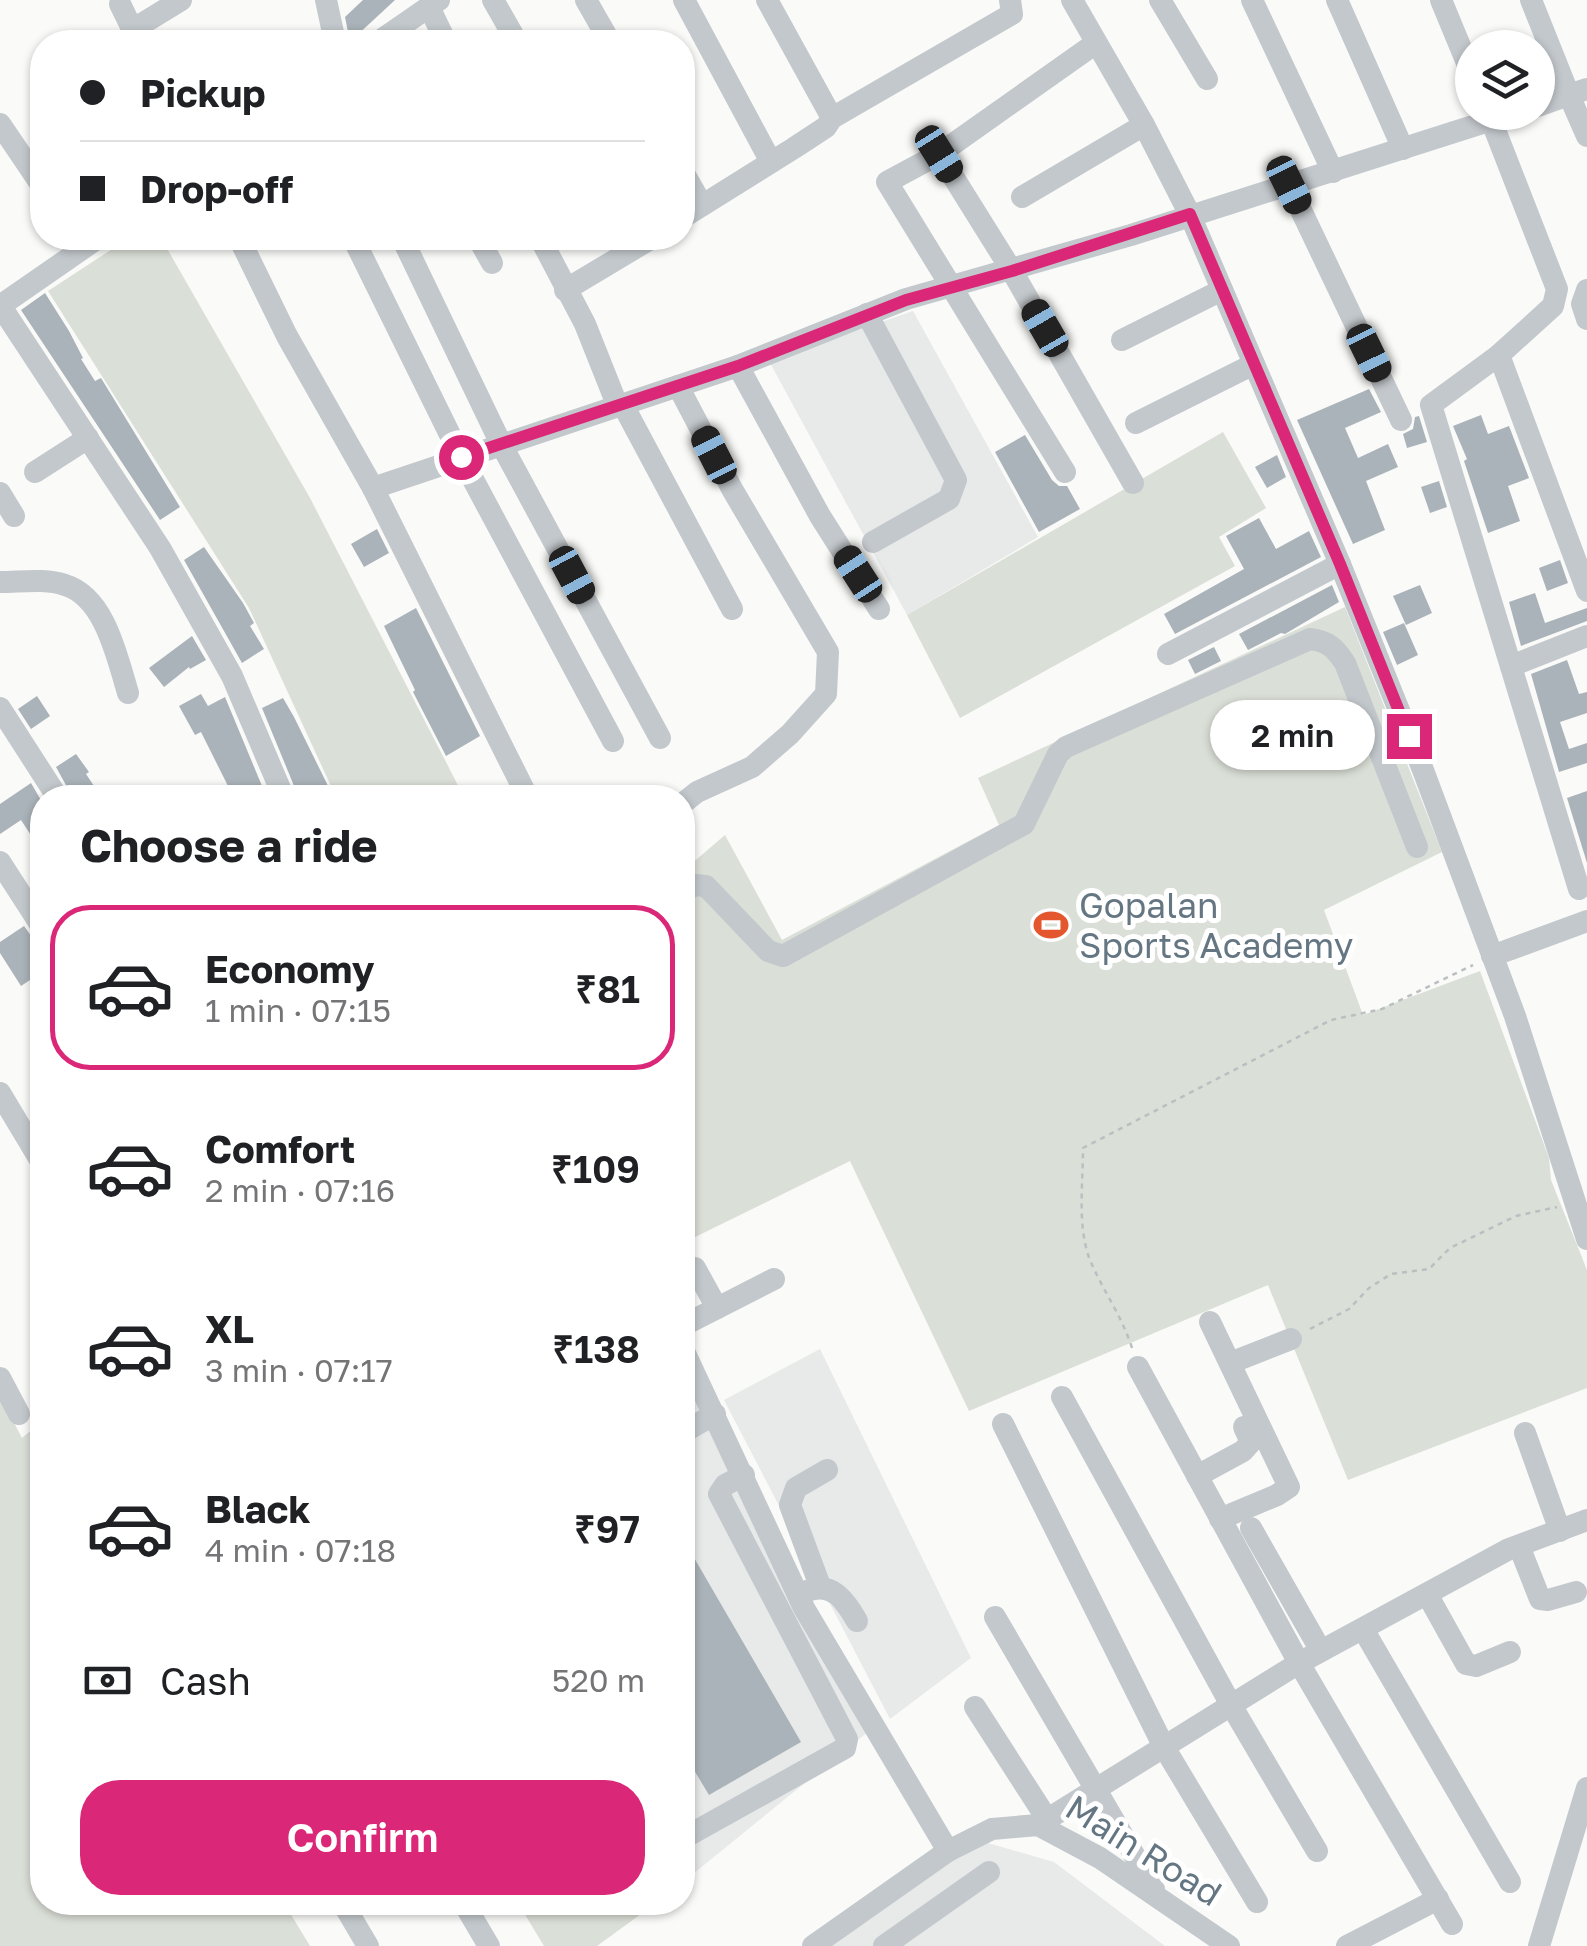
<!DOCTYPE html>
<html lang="en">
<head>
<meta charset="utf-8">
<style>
  body { margin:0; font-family:"Golos Text",sans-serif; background:#f6f6f6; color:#202124; height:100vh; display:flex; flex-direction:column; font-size:38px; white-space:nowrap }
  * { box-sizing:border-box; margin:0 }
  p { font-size:32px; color:#757577 }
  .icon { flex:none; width:55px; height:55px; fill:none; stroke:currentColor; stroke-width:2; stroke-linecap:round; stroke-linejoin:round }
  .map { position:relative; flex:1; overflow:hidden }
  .drawer { position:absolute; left:30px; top:785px; width:665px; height:1130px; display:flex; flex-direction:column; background:#fff; border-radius:40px; box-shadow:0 2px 8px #0004 }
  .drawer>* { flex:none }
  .banner { position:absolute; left:30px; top:30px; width:665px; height:220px; border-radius:40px; box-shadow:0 2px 8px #0004; display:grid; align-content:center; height:220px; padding:0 50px; background:#fff }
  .controls { position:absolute; left:1455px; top:30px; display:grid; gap:20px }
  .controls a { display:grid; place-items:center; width:100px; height:100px; border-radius:50%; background:#fff; box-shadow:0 2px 8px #0004; font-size:50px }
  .end { position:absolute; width:45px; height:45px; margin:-22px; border:12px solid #db2777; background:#fff; box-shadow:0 0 0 5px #fff }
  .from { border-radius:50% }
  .bubble { position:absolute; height:70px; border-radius:35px; background:#fff; box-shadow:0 2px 8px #0004; font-size:32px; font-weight:600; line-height:70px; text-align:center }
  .car { position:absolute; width:30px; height:60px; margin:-30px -15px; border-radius:12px; box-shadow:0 0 8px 2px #0007; background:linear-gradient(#222 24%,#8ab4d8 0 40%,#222 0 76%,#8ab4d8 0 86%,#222 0) }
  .banner b { display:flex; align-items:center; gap:35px; height:95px; font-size:38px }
  .banner b+b { border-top:2px solid #e0e0e0 }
  .banner i { width:25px; height:25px; background:#202124 }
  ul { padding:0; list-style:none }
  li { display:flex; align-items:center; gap:30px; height:165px; margin:0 20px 15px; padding:0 30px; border:5px solid transparent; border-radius:40px }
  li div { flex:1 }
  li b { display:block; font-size:38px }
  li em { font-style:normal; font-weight:600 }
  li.selected { border-color:#db2777 }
  li>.icon { width:90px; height:90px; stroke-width:1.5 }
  h2 { padding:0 50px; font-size:45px; line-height:120px }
  .pay { display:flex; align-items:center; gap:25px; height:110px; padding:0 50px; font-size:38px }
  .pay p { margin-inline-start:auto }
  .action { display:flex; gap:20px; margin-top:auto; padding:20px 50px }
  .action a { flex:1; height:115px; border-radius:40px; background:#db2777; color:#fff; font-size:40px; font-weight:600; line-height:115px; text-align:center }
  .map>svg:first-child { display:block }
  .built { fill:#e8e9e9 }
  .green { fill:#dadfd7 }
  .building { fill:#aab3b9 }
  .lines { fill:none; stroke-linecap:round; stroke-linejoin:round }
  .path { stroke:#bbbfc2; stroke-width:2.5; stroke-dasharray:5 5; stroke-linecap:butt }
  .minor { stroke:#c3c8cc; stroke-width:22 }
  .route { stroke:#db2777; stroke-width:12 }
  .labels { text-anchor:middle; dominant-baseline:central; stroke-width:10; stroke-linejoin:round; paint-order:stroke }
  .poi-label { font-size:35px; fill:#657683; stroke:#fff; text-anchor:start }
  .street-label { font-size:35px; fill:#657683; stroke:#fff }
</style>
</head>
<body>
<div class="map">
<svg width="1587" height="1946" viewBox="0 0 1587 1946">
  <rect width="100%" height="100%" fill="#fafaf8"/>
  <!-- built -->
  <g class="built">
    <path d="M913 311 1038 537 907 615 769 361Z"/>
    <path d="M820 1349 971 1658 890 1719 724 1400Z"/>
    <path d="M682 1372 869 1731 683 1882H682Z"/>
    <path d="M981 1841 1054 1862 1165 1946H832Z"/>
  </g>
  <!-- green -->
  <g class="green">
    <path d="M129 238H161L310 498 464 797H336L249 608 48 291Z"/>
    <path d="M1223 432 1266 508 1219 537 1235 566 960 718 907 615Z"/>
    <path d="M1345 607 1442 852 1324 910 1363 1015 1480 971 1549 1158 1551 1180 1587 1270V1388L1348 1480 1268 1285 969 1411 850 1161 683 1243V871L725 835 782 940 999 825 978 778Z"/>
    <path d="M0 1396 22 1438 42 1421V1902L284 1903 310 1946H0Z"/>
    <path d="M518 1903 656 1902V1903L597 1946H544Z"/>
  </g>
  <!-- building -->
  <g class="building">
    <path d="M363 0H395L354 38 348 32 345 17Z"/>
    <path d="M45 293 69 331 83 358 81 359 95 381 101 378 180 507 160 520 21 310Z"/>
    <path d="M1369 389 1381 412 1345 428 1358 458 1388 444 1398 467 1366 481 1385 530 1353 544 1297 420Z"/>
    <path d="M1481 415 1488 434 1509 426 1529 478 1508 486 1520 521 1488 533 1464 461 1467 459 1453 426Z"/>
    <path d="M1419 416 1427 442 1407 448 1403 434 1413 429 1415 417Z"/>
    <path d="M1025 435 1052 480 1059 486H1067L1080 509 1039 532 995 452Z"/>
    <path d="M1277 455 1286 477 1267 488 1255 467Z"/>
    <path d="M1439 481 1447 507 1430 513 1421 487Z"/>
    <path d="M1259 518 1276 549 1309 531 1321 557 1175 634 1164 614 1244 569 1226 536Z"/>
    <path d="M377 529 389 553 364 567 351 544Z"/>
    <path d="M204 547 243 603 254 623 250 626 264 649 242 663 184 560Z"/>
    <path d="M1560 560 1568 583 1547 591 1539 568Z"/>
    <path d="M1332 585 1339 602 1285 634 1281 633 1248 650 1239 634Z"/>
    <path d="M1420 585 1432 613 1406 625 1393 596Z"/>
    <path d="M1535 593 1545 623 1587 608V621L1521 646 1509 602Z"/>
    <path d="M416 608 480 736 446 756 413 692 415 690 384 626Z"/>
    <path d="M1404 623 1418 655 1397 665 1383 632Z"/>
    <path d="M192 636 206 660 190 669 189 667 164 687 149 668Z"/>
    <path d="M1214 647 1221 661 1195 674 1188 660Z"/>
    <path d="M1567 660 1579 694 1587 692V713L1560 722 1569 749 1587 743V763L1559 772 1531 674Z"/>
    <path d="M201 694 208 706 225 697 267 798H208L228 786 201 732 195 735 179 706Z"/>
    <path d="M37 696 50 716 31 729 18 709Z"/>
    <path d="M283 698 294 717 334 798H299L262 708Z"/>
    <path d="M76 754 89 772 86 774 102 798H73L56 767Z"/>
    <path d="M31 783 42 802V852L21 820 0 834V804Z"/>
    <path d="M1587 791V863L1567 798Z"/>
    <path d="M24 926 34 940 42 942V972L21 986 0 953V942Z"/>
    <path d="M682 1537 801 1742 709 1795 682 1750Z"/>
  </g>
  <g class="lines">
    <!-- path -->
    <g class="path">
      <path d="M1310 1329 1349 1309 1369 1288 1391 1274 1429 1269 1450 1248 1516 1216 1557 1207"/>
      <path d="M1132 1348C1122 1316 1103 1291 1090 1260 1077 1227 1083 1184 1083 1148L1331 1020 1382 1009 1473 965"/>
    </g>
    <!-- minor -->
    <g class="minor">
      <path d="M326 0 335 42"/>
      <path d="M493 0 517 42"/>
      <path d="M586 0 610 42"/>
      <path d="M684 0 771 162"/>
      <path d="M767 0 832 118"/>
      <path d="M1072 0 1144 125 1190 215 1340 564 1423 770 1515 1016 1587 1239"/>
      <path d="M1160 0 1207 79"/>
      <path d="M1252 0 1333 172"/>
      <path d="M1337 0 1403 149"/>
      <path d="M1441 0 1472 75"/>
      <path d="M1531 0 1569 95 1538 106"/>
      <path d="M120 4 138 41"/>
      <path d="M429 7 446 42"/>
      <path d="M132 30 181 0"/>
      <path d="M378 42 439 0"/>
      <path d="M1587 89 1569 95 1587 136"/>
      <path d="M1488 112 1557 289 1553 306 1499 355 1587 591"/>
      <path d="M0 124 42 186"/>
      <path d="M939 154 1012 271 1133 483"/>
      <path d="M682 170 702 205"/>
      <path d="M1289 185 1401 420"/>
      <path d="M1022 197 1144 125"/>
      <path d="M682 218 794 148 826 127 832 118 1012 14 1010 0"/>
      <path d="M239 238 287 336 373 488 528 798"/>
      <path d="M353 238 461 457 613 741"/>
      <path d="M402 238 501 444 660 738"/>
      <path d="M478 238 492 263"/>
      <path d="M540 238 585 324 618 407"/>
      <path d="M565 290 652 238"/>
      <path d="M1587 290 1582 304 1587 319"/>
      <path d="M0 305 160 548 232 676 284 798"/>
      <path d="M0 306 98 238"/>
      <path d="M867 314 956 480 949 499 873 542"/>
      <path d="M1122 340 1222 290"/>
      <path d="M1499 355 1431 405 1579 889"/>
      <path d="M738 366 820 516 879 609"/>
      <path d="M678 386 732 489 828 652 826 694 790 734 752 767 697 792 682 804"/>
      <path d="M623 405 732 609"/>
      <path d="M1136 423 1254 364"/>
      <path d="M35 472 88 438"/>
      <path d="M1065 472 887 182 939 154 1096 43"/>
      <path d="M373 488 738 366 906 299 1131 235 1517 112"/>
      <path d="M0 493 14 516"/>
      <path d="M0 582C21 582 45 578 65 585 105 597 117 657 128 693"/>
      <path d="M1168 654 1340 564"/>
      <path d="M1511 666 1587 636"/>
      <path d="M0 708 58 798"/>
      <path d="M0 862 42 927"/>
      <path d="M682 892 695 885 706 886 768 951 783 956 1024 824 1058 754 1066 747 1310 639C1328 641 1335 648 1345 663L1417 847"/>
      <path d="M1492 956 1587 921"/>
      <path d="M0 1093 42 1163"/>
      <path d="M695 1268 717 1308"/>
      <path d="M1210 1322 1289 1487 1277 1495 1220 1519"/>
      <path d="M682 1326 774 1279"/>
      <path d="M682 1347 804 1608 948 1851"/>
      <path d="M1230 1363 1291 1339"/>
      <path d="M1138 1367 1299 1663 1452 1924"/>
      <path d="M0 1378 19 1414"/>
      <path d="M1062 1397 1231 1705 1317 1851"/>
      <path d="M1003 1424 1164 1747 1257 1902"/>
      <path d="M682 1433 715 1414"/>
      <path d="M1525 1433 1560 1531"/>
      <path d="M1197 1476 1243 1451 1251 1442 1244 1427"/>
      <path d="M1251 1528 1321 1651"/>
      <path d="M1519 1546 1540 1599 1548 1600 1576 1592"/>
      <path d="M820 1586 790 1505 796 1488 827 1470"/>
      <path d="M807 1591C833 1581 845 1601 857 1621"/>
      <path d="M1427 1594 1466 1664 1476 1666 1510 1652"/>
      <path d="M995 1617 1154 1889"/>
      <path d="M1363 1629 1510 1882"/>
      <path d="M975 1707 1047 1819"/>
      <path d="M1038 1825 1299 1663 1509 1549 1587 1520"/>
      <path d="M682 1839 845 1748 847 1739 719 1494 725 1485 744 1475"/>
      <path d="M342 1902 368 1946"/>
      <path d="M463 1902 489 1946"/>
      <path d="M813 1946 948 1851 992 1829 1038 1825 1100 1858 1229 1946"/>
      <path d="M884 1946 989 1872"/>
      <path d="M1347 1946 1438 1899"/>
      <path d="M1539 1946 1587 1788"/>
    </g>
  </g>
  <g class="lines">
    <!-- route -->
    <path class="route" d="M461 457 738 366 906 300 1012 271 1190 214 1340 564 1409 736"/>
  </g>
  <!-- icons -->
  <defs>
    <g id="stadium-bare" transform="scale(2.7)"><path d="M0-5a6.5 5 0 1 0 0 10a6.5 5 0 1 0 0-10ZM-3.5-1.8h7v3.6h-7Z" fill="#e4572e" stroke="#fff" stroke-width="2.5" paint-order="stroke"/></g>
  </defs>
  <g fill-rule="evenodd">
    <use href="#stadium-bare" x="1051" y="925"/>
  </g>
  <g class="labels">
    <!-- poi labels -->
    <g class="poi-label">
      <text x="1079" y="905">Gopalan<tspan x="1079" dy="40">Sports Academy</tspan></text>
    </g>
    <!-- street labels -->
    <g class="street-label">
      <text transform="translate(1144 1850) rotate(32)">Main Road</text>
    </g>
  </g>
</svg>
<div class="controls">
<a><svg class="icon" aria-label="layers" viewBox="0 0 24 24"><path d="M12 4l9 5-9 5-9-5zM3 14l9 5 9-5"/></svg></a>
</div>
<i class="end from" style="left:461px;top:457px"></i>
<i class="end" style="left:1409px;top:736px"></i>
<div class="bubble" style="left:1210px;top:700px;width:165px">2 min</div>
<i class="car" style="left:939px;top:154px;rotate:148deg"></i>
<i class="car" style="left:1289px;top:185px;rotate:154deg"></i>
<i class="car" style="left:1045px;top:328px;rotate:330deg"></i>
<i class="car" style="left:1369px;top:353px;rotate:154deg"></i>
<i class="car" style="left:714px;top:455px;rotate:333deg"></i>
<i class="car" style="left:858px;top:574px;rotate:327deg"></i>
<i class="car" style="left:572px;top:575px;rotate:152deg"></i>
<div class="banner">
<b><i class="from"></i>Pickup</b>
<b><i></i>Drop-off</b>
</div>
<section class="drawer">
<h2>Choose a ride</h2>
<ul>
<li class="selected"><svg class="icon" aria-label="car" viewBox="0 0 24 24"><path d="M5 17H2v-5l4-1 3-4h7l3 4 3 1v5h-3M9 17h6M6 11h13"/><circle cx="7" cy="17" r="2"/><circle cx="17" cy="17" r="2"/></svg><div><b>Economy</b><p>1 min · 07:15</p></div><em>₹81</em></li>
<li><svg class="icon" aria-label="car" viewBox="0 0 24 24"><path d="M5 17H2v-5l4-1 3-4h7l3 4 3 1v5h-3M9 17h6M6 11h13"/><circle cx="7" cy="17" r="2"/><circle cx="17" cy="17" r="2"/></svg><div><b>Comfort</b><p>2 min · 07:16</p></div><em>₹109</em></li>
<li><svg class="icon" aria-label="car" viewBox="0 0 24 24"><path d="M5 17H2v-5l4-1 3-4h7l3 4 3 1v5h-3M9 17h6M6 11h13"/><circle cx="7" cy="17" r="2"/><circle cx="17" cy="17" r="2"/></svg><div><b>XL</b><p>3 min · 07:17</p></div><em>₹138</em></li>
<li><svg class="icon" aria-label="car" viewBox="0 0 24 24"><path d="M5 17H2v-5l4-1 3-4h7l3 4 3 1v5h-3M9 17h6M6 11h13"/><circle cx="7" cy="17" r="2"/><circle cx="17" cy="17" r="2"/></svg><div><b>Black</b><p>4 min · 07:18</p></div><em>₹97</em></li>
</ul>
<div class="pay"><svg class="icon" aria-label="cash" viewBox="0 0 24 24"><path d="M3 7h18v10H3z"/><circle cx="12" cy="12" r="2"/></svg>Cash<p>520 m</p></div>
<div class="action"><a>Confirm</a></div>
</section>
</div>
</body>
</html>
